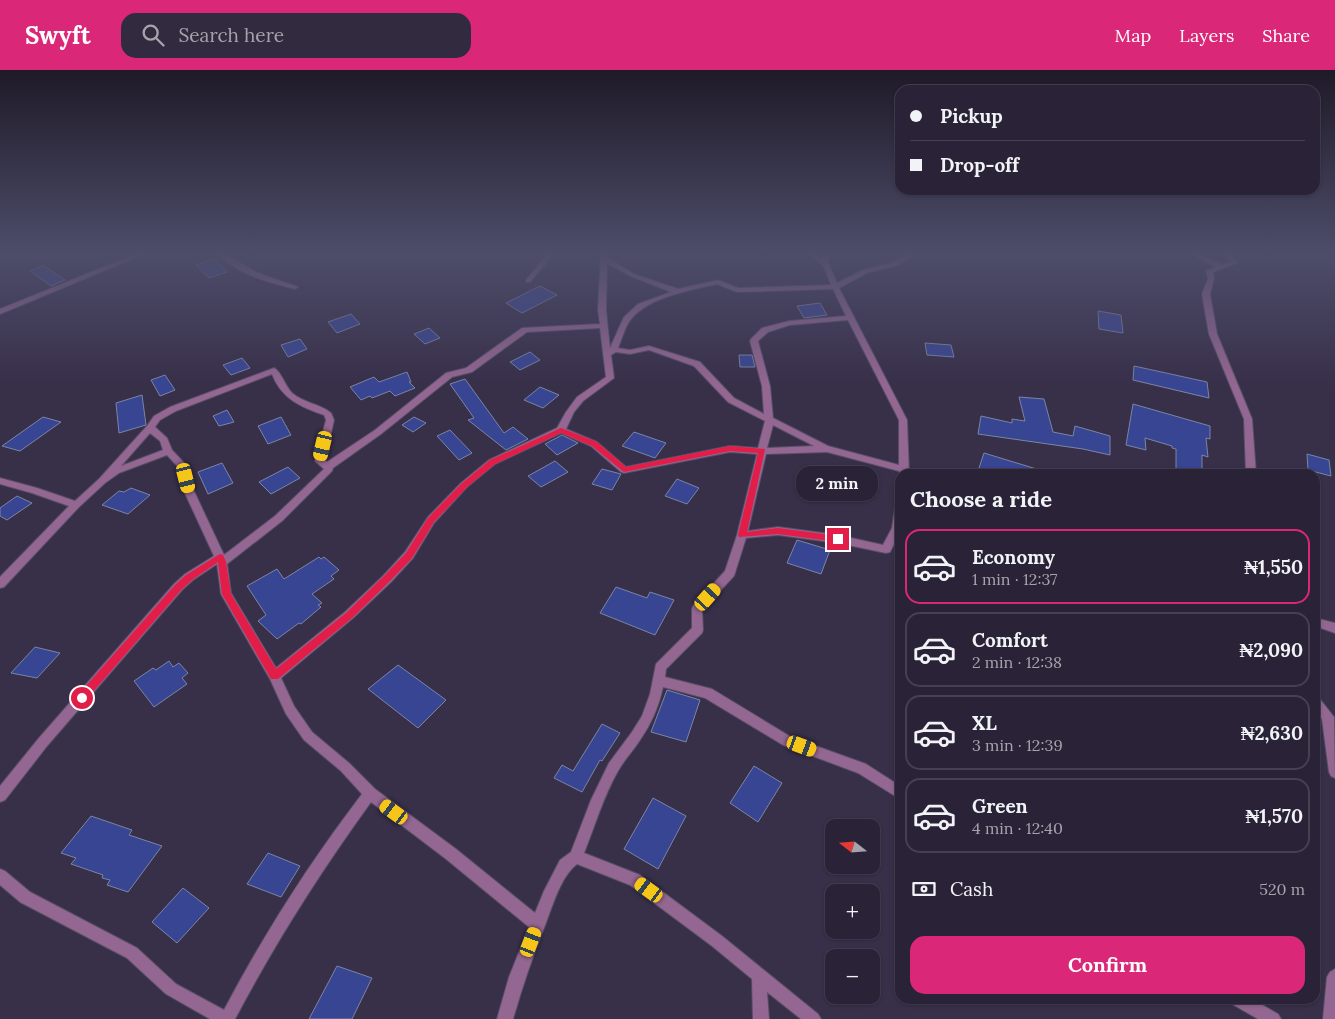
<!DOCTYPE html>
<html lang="en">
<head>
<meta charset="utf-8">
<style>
  body { margin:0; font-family:Lora,serif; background:#322b3f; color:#f1f3f6; height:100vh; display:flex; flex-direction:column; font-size:19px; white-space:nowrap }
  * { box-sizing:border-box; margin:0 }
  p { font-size:16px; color:#a5a4ad }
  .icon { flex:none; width:28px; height:28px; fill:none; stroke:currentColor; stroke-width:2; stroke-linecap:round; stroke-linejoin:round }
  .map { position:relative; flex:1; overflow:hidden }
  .panel { position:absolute; left:895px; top:399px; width:425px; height:535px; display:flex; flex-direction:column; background:#2a2337; border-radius:15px; box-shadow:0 1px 4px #0004,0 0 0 1px #464052 }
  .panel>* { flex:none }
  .banner { position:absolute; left:895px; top:15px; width:425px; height:110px; border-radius:15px; box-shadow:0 1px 4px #0004,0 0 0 1px #464052; display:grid; align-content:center; height:110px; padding:0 15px; background:#2a2337 }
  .needle { width:32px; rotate:287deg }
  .controls { position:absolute; left:825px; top:749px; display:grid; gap:10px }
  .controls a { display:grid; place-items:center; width:55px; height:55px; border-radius:10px; background:#2a2337; box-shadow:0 1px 4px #0004,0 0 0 1px #464052; font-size:25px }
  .end { position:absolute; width:22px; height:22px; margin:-11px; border:6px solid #e11d48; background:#fff; box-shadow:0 0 0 2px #fff }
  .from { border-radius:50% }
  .bubble { position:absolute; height:35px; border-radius:15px; background:#2a2337; box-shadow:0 1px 4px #0004,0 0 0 1px #464052; font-size:16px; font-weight:700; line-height:35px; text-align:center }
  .car { position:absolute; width:15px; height:30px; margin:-15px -8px; border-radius:6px; box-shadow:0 0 4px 1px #0007; background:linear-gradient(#f5c518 24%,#345 0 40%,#f5c518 0 76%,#345 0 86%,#f5c518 0) }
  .banner b { display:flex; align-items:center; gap:18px; height:48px; font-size:19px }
  .banner b+b { border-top:1px solid #464052 }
  .banner i { width:12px; height:12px; background:#f1f3f6 }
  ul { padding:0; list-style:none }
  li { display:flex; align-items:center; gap:15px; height:75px; margin:0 10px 8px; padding:0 5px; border:2px solid #464052; border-radius:15px }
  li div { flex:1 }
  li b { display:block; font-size:19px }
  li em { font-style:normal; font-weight:700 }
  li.selected { border-color:#db2777 }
  li>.icon { width:45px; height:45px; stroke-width:1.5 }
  h2 { padding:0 15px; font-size:22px; line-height:60px }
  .pay { display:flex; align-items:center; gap:12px; height:55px; padding:0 15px; font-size:19px }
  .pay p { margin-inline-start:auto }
  .action { display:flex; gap:10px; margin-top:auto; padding:10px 15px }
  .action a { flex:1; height:58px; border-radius:15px; background:#db2777; color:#fff; font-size:20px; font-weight:700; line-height:58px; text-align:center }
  header { display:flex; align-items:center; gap:30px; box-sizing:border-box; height:70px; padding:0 25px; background:#db2777; color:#fff }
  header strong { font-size:24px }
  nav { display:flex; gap:28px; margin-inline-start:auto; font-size:18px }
  .search { width:350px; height:45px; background:#322b3f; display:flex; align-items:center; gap:12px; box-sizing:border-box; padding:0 18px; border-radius:15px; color:#a5a4ad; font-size:19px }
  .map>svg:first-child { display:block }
  .building { fill:#384593; stroke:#7c85a3 }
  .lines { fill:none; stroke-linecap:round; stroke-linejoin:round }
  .minor-casing { stroke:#564e66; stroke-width:2 }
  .minor { fill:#946692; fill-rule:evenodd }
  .route { fill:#e11d48 }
</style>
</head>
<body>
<header>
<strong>Swyft</strong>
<div class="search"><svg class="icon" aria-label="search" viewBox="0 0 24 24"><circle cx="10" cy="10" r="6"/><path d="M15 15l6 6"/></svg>Search here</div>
<nav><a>Map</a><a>Layers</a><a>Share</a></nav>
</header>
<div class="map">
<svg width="1335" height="949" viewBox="0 0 1335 949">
  <rect width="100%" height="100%" fill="#382f49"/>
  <!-- building -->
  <g class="building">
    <path d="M214 189 227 202 209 208 196 195Z"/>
    <path d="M44 195 47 198 65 210 51 216 30 201Z"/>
    <path d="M540 216 557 225 522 243 506 233Z"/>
    <path d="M820 233 827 245 804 248 797 236Z"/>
    <path d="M1098 241 1121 245 1123 263 1099 259Z"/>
    <path d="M351 244 360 254 337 263 328 252Z"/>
    <path d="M429 258 440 268 425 274 414 264Z"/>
    <path d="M300 269 307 279 288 287 281 275Z"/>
    <path d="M925 273 951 275 954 287 927 285Z"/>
    <path d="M530 282 540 290 520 300 510 292Z"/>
    <path d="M739 285H752L755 297H740Z"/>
    <path d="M242 288 250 298 231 305 223 295Z"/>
    <path d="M1134 296 1207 312 1209 328 1133 310Z"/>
    <path d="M407 302 411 312H409L415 318 395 326 390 321 372 328 370 326 361 330 350 317 374 307 379 312Z"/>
    <path d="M165 305 175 320 160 326 151 310Z"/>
    <path d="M465 309 504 363 513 357 528 369 506 380 468 350 474 348 450 314Z"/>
    <path d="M540 317 559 325 543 338 524 330Z"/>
    <path d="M142 325 146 355 119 363 116 333Z"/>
    <path d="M1019 327 1044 329 1053 362 1073 366 1075 356 1110 366V385L1083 379 978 364 981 346 1012 353V349L1025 351Z"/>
    <path d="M1133 334 1210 356V369L1206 368 1208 387 1202 385V404H1191L1176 400V379L1172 378V376L1145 368 1146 380 1126 375Z"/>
    <path d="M227 340 234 352 219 356 213 346Z"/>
    <path d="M43 347 61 352 20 381 2 376Z"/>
    <path d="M281 347 291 365 268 374 258 356Z"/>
    <path d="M414 347 426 353 413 362 402 355Z"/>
    <path d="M450 360 472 383 459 390 437 366Z"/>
    <path d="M634 362 666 373 655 388 622 376Z"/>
    <path d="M562 365 578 373 557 385 545 374Z"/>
    <path d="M984 383 1043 401V404H977Z"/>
    <path d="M1307 384 1329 390 1331 406 1308 400Z"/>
    <path d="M555 391 568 402 541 417 528 406Z"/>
    <path d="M222 393 233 413 208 424 198 402Z"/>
    <path d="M288 397 300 408 271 424 259 412Z"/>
    <path d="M602 399 621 404 612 420 592 414Z"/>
    <path d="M677 409 699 418 687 434 665 426Z"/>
    <path d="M131 418 150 425 128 444 102 435 119 421 124 422Z"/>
    <path d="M17 426 32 433 7 450 0 446V438Z"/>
    <path d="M797 470 830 480 821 504 787 493Z"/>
    <path d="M319 487 321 489 324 487 339 500 331 506 334 509 312 524 322 533 318 535 321 537 301 554 299 553 277 569 258 551 266 545 247 516 277 499 284 509Z"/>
    <path d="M616 517 647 528 650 522 674 530 655 565 600 543Z"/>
    <path d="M35 577 60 583 37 608 11 603Z"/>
    <path d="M169 591 173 597 179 593 188 603 182 608 187 614 154 637 134 611 153 598 156 600Z"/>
    <path d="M398 595 446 630 418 658 368 619Z"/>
    <path d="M667 620 700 630 686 672 651 662Z"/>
    <path d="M602 654 620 663 602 691 600 690 582 722 554 708 562 695 573 701Z"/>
    <path d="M754 696 782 713 758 752 730 733Z"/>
    <path d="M653 728 686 746 658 799 624 779Z"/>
    <path d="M91 746 132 760 129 765 162 776 128 822 107 815 110 810 102 808 103 805 71 794 76 788 61 783Z"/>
    <path d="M268 783 300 796 281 827 247 814Z"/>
    <path d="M183 818 209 838 177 873 152 852Z"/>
    <path d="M337 896 372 908 352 949H309Z"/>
  </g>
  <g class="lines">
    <!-- minor casing -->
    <g class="minor-casing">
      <g id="minor">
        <path d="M138 183H147L0 244V239Z"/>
        <path d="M216 183H223L258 203 298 217 295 219C267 212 237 204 216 183Z"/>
        <path d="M548 183H555L530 212H526V210Z"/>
        <path d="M601 183H607V187L634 204 678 219 718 210 738 218 831 215 824 197 808 183H815L822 189 823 183H829L828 192 837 213 863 200 891 193 911 183H919L895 196 867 203 839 218 907 350 909 404 900 405 899 401 827 382 766 384 748 461 778 457 838 465 883 475 892 458 895 438 900 435V462L890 482 886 483 838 473 778 465 746 468 734 506 702 540 703 560 702 563 666 599 665 607 712 619 791 667 866 694 900 716V729L858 703 783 675 705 628 663 617C659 636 651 654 640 670 633 681 624 690 618 701 603 727 595 756 584 783L640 805 722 866 818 944 821 949H801L767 922 769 949H753L752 909 712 876 630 815 577 794C560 807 552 838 544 858 532 888 522 918 513 949H497L509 907 529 857 446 789 371 732C321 801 275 873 235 949H210L166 924 127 888 20 832 0 815V799L5 801 30 822 137 878 176 914 224 940C264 864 310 792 362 724L341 701 304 670 286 644 270 609 221 524 217 494 193 510 182 520 47 676 5 730 0 732V716L39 668 174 514 185 504 214 486 183 419 179 398 167 385 119 403 105 413 79 437 4 517 0 518V507L69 436 32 423 0 414V408L37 418 75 431 99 409 147 356 154 346 170 337 274 298C281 301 285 316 292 323 303 333 321 334 331 343L334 350 325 390 327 392 375 360 446 303 466 298 522 258 600 254 598 240ZM607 193 630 206 671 222 638 234 624 247 610 278 606 240ZM717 214 737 222 833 219 846 246 789 251 762 258 751 269 750 271 762 316 764 344 734 328 700 292 649 276 630 280 618 278C622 269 625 256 631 249 649 227 691 220 717 214ZM848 250 899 350V395L828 376 773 348 770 316 758 271 768 262 790 255ZM600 258 606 307 577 327 566 342 557 358 489 390 461 413 428 447 405 482 383 506 345 542 276 598 231 523 227 494 282 451 332 401 333 398 381 364 452 307 472 302 527 262ZM649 280 694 296 728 332 765 351 758 378 730 376 626 397 597 372 566 359 574 342 583 331 614 308 611 285 616 282 630 284ZM272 304C281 328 300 337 324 345L326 350 315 391 324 399 275 446 224 485 193 419 188 397 172 380 167 368 155 357 160 350 176 341ZM773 355 814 376 767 378ZM150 363 160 371 163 380 121 396ZM561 363 591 376 621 402 624 403 730 382 757 384 737 465 725 501 693 536 692 539V558L656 594 650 624 642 646 632 662 609 693 591 730 571 782 560 790 544 821 535 843 456 779 375 719 349 693 312 662 294 636 281 608 353 548 391 512 413 488 434 453 467 417 495 394Z"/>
        <path d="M1189 183H1198L1222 195 1230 192 1224 183H1230L1237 193 1213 202 1214 209 1210 224 1217 264 1252 349 1256 404H1246L1244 349 1209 264 1202 224 1208 209 1206 201 1216 197Z"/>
        <path d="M1315 548 1335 553V563L1315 556Z"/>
        <path d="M1315 627 1319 628 1334 647 1335 708 1331 706 1329 702 1322 649 1315 641Z"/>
        <path d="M1335 899V949H1323L1327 907 1330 902Z"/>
        <path d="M1229 929H1252L1278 944 1281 949H1258L1232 934Z"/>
      </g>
    </g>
    <!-- minor -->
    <use href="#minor" class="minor"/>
  </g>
  <!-- sky -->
  <linearGradient id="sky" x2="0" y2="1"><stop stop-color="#1f1a28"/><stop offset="0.58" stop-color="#4d4d6a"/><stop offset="1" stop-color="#4d4d6a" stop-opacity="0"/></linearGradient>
  <rect width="1335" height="316" fill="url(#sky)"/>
  <!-- route -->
  <path class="route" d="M561 358 597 372 626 397 730 376 765 379 747 462 778 458 838 466 842 469 838 472 778 464 739 467 738 465 758 383 730 381 624 402 592 376 561 363 495 394 467 417 434 452 412 488 390 511 352 548 278 609H271L222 524 218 492 192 510 181 520 85 631H78V625L175 515 186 505 220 484 223 485 226 492 231 524 276 599 346 543 384 506 406 483 428 448 461 414 490 390Z"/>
</svg>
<div class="controls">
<a><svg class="needle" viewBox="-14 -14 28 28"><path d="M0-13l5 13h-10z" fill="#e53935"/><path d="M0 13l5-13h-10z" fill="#a5a4ad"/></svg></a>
<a>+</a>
<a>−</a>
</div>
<i class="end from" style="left:82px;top:628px"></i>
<i class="end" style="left:838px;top:469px"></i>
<div class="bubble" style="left:796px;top:396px;width:82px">2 min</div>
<i class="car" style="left:323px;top:376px;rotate:193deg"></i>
<i class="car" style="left:186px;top:408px;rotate:166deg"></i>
<i class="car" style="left:708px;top:527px;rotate:42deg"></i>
<i class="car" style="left:802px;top:676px;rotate:110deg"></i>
<i class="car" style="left:394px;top:742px;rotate:306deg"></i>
<i class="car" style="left:649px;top:820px;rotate:306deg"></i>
<i class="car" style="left:531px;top:872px;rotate:21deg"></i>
<div class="banner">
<b><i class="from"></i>Pickup</b>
<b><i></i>Drop-off</b>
</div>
<section class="panel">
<h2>Choose a ride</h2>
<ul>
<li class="selected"><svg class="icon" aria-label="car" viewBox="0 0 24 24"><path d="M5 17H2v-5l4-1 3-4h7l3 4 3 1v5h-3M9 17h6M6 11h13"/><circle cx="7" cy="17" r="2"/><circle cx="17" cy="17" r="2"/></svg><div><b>Economy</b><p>1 min · 12:37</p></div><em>₦1,550</em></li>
<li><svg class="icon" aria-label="car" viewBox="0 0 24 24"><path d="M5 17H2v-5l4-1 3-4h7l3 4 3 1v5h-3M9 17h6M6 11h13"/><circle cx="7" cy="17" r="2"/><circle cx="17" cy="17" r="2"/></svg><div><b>Comfort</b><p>2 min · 12:38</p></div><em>₦2,090</em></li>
<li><svg class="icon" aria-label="car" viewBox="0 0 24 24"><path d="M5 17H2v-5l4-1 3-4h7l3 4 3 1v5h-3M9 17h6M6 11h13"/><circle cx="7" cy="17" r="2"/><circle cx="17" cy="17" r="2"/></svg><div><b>XL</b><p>3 min · 12:39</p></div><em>₦2,630</em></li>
<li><svg class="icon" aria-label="car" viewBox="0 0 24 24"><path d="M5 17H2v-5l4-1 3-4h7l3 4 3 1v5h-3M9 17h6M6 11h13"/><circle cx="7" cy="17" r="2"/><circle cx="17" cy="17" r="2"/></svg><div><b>Green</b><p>4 min · 12:40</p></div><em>₦1,570</em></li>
</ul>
<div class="pay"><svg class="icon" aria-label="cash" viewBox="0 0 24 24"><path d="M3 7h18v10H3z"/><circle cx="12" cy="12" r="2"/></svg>Cash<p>520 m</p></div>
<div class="action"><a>Confirm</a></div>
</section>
</div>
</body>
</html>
